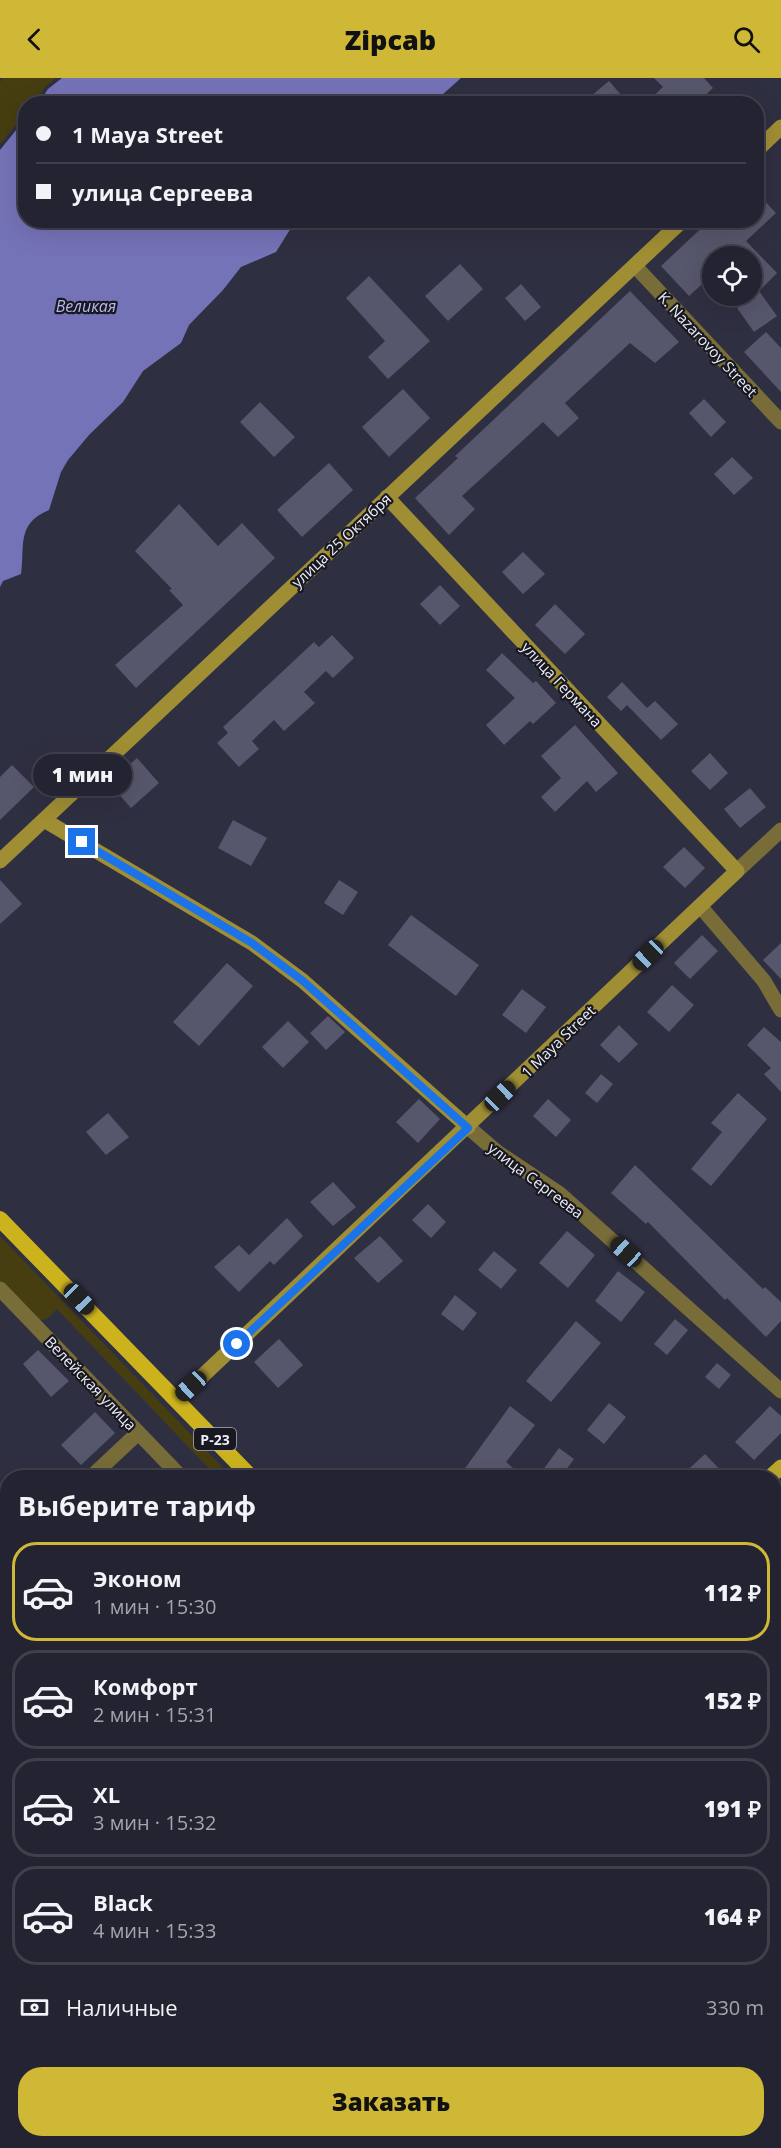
<!DOCTYPE html>
<html lang="ru">
<head>
<meta charset="utf-8">
<style>
  body { margin:0; font-family:"Open Sans",sans-serif; background:#2b2b3a; color:#f1f3f6; height:100vh; display:flex; flex-direction:column; font-size:22px; white-space:nowrap }
  * { box-sizing:border-box; margin:0 }
  p { font-size:20px; color:#a3a4ac }
  .icon { flex:none; width:33px; height:33px; fill:none; stroke:currentColor; stroke-width:2; stroke-linecap:round; stroke-linejoin:round }
  .map { position:relative; flex:1; overflow:hidden }
  .sheet { position:absolute; left:0px; top:1392px; width:782px; height:678px; display:flex; flex-direction:column; background:#232332; border-radius:24px 24px 0 0; box-shadow:0 6px 24px #0002,0 0 0 2px #40404d }
  .sheet>* { flex:none }
  .guide { position:absolute; left:18px; top:18px; width:746px; height:132px; border-radius:24px; box-shadow:0 6px 24px #0002,0 0 0 2px #40404d; display:grid; align-content:center; height:132px; padding:0 18px; background:#232332 }
  .controls { position:absolute; left:702px; top:168px; display:grid; gap:12px }
  .controls a { display:grid; place-items:center; width:60px; height:60px; border-radius:50%; background:#232332; box-shadow:0 6px 24px #0002,0 0 0 2px #40404d; font-size:30px }
  .end { position:absolute; width:27px; height:27px; margin:-14px; border:8px solid #1a73e8; background:#fff; box-shadow:0 0 0 3px #fff }
  .from { border-radius:50% }
  .bubble { position:absolute; height:42px; border-radius:21px; background:#232332; box-shadow:0 6px 24px #0002,0 0 0 2px #40404d; font-size:20px; font-weight:800; line-height:42px; text-align:center }
  .car { position:absolute; width:18px; height:36px; margin:-18px -9px; border-radius:8px; box-shadow:0 0 4px 2px #0007; background:linear-gradient(#222 24%,#8ab4d8 0 40%,#222 0 76%,#8ab4d8 0 86%,#222 0) }
  .guide b { display:flex; align-items:center; gap:21px; height:57px; font-size:22px }
  .guide b+b { border-top:2px solid #40404d }
  .guide i { width:15px; height:15px; background:#f1f3f6 }
  ul { padding:0; list-style:none }
  li { display:flex; align-items:center; gap:18px; height:99px; margin:0 12px 9px; padding:0 6px; border:3px solid #40404d; border-radius:24px }
  li div { flex:1 }
  li b { display:block; font-size:22px }
  li em { font-style:normal; font-weight:800 }
  li.on { border-color:#d0b837 }
  li>.icon { width:54px; height:54px; stroke-width:1.5 }
  h2 { padding:0 18px; font-size:27px; line-height:72px }
  .pay { display:flex; align-items:center; gap:15px; height:66px; padding:0 18px; font-size:22px }
  .pay p { margin-inline-start:auto }
  .cta { display:flex; gap:12px; margin-top:auto; padding:12px 18px }
  .cta a { flex:1; height:69px; border-radius:24px; background:#d0b837; color:#111; font-size:24px; font-weight:800; line-height:69px; text-align:center }
  header { display:flex; justify-content:space-between; align-items:center; height:78px; padding:0 18px; background:#d0b837; color:#111; font-size:27px; font-weight:800 }
  .map>svg:first-child { display:block }
  .green { fill:#463e10 }
  .water { fill:#7573b7 }
  .lines { fill:none; stroke-linecap:round; stroke-linejoin:round }
  .stream { stroke:#7573b7; stroke-width:4.5 }
  .building { fill:#56576c }
  .minor { stroke:#786d39; stroke-width:15 }
  .tertiary { stroke:#786d39; stroke-width:15 }
  .secondary { stroke:#a08e34; stroke-width:15 }
  .primary { stroke:#bea82a; stroke-width:15 }
  .trunk { stroke:#ccb31e; stroke-width:16 }
  .route { stroke:#1a73e8; stroke-width:8 }
  .labels { text-anchor:middle; dominant-baseline:central; stroke-width:4.5; stroke-linejoin:round; paint-order:stroke }
  .shield { fill:#181820; stroke:#adadb9; stroke-width:1.5 }
  .shield-label { font-size:14px; font-weight:bold; fill:#ededfa }
  .street-label { font-size:15px; fill:#ededfa; stroke:#181820 }
  .water-label { font-size:16px; font-style:italic; fill:#b8b8f1; stroke:#181820 }
</style>
</head>
<body>
<header><svg class="icon" aria-label="back" viewBox="0 0 24 24"><path d="M15 5l-7 7 7 7"/></svg>Zipcab<svg class="icon" aria-label="search" viewBox="0 0 24 24"><circle cx="10" cy="10" r="6"/><path d="M15 15l6 6"/></svg></header>
<div class="map">
<svg width="781" height="2070" viewBox="0 0 781 2070">
  <rect width="100%" height="100%" fill="#2f2f42"/>
  <!-- green -->
  <g class="green">
    <path d="M3 0H56L45 9 35 25 26 26 25 36 0 66V4Z"/>
    <path d="M0 1158 232 1399H217L57 1231 47 1241 39 1243 0 1203Z"/>
  </g>
  <!-- water -->
  <g class="water">
    <path d="M62 0H461L433 25H39L48 11Z"/>
    <path d="M25 41 26 142 304 143 291 150 276 174 241 189 223 212 189 247 181 265 143 293 123 324 89 357 68 382 61 394 49 432C16 446 25 467 21 496L3 503 0 509V72Z"/>
  </g>
  <g class="lines">
    <!-- stream -->
    <path class="stream" d="M562 2062 564 2070"/>
  </g>
  <!-- building -->
  <g class="building">
    <path d="M654 0H704L713 10 696 26H645L663 9Z"/>
    <path d="M609 3 629 26H598L591 18Z"/>
    <path d="M756 114 776 135 746 163 777 195 759 213 777 238 754 254 737 230 752 220V178H712V197L689 218 661 188 710 142H756Z"/>
    <path d="M460 186 483 211 448 243 425 218Z"/>
    <path d="M369 198 430 263 388 301 368 279 385 263 346 220Z"/>
    <path d="M521 206 541 229 525 243 505 220Z"/>
    <path d="M630 213 679 264 655 285 630 265 565 325 579 340 558 359 543 344 462 418 475 431 449 457 415 420 458 380 455 378Z"/>
    <path d="M766 254 781 270V314L744 274Z"/>
    <path d="M403 311 430 340 389 379 362 349Z"/>
    <path d="M704 321 726 344 711 359 689 335Z"/>
    <path d="M260 324 295 359 274 379 240 344Z"/>
    <path d="M732 379 753 400 734 417 714 396Z"/>
    <path d="M329 385 353 412 302 459 277 432Z"/>
    <path d="M179 426 218 468 242 445 275 480 136 610 115 587 183 527 169 512 172 511 135 473Z"/>
    <path d="M523 474 545 496 523 516 502 494Z"/>
    <path d="M440 507 460 528 440 547 420 526Z"/>
    <path d="M555 526 585 556 565 576 535 547Z"/>
    <path d="M332 557 354 580 333 600 326 593 304 614 315 625 284 653 274 642 252 663 259 671 239 689 217 665 228 655 223 649 314 564 319 569Z"/>
    <path d="M502 575 533 605 536 603 556 625 533 646 530 643 504 667 486 647 515 620 486 592Z"/>
    <path d="M622 604 647 630 655 623 678 646 661 662 627 627 621 633 607 619Z"/>
    <path d="M575 647 618 695 596 714 587 703 555 734 541 719 561 700 541 678Z"/>
    <path d="M710 675 728 695 710 712 691 693Z"/>
    <path d="M137 680 159 705 131 730 109 705Z"/>
    <path d="M12 687 34 709 0 742V699Z"/>
    <path d="M750 710 766 729 740 750 724 731Z"/>
    <path d="M233 742 267 760 251 788 218 770Z"/>
    <path d="M684 769 705 790 685 810 663 789Z"/>
    <path d="M0 802 22 826 0 846Z"/>
    <path d="M339 802 358 814 343 837 324 825Z"/>
    <path d="M411 837 479 887 456 918 388 867Z"/>
    <path d="M702 857 718 873 690 901 674 885Z"/>
    <path d="M781 865V901L763 882Z"/>
    <path d="M227 885 253 908 199 968 173 944Z"/>
    <path d="M672 907 694 927 669 954 647 934Z"/>
    <path d="M522 911 546 929 526 955 502 937Z"/>
    <path d="M328 938 345 954 326 972 310 955Z"/>
    <path d="M288 943 309 964 283 990 262 969Z"/>
    <path d="M619 947 638 966 619 985 600 967Z"/>
    <path d="M764 949 781 964V1014L764 996 771 990 747 967Z"/>
    <path d="M601 996 613 1006 597 1025 585 1015Z"/>
    <path d="M738 1015 767 1041 711 1108 691 1091 722 1054 711 1045Z"/>
    <path d="M419 1021 440 1041 418 1065 396 1044Z"/>
    <path d="M548 1021 571 1042 556 1059 533 1038Z"/>
    <path d="M108 1035 129 1059 106 1077 86 1054Z"/>
    <path d="M635 1087 763 1211 765 1209 781 1224V1243L766 1259 727 1220 725 1222 648 1144 646 1146 611 1115Z"/>
    <path d="M333 1104 356 1129 333 1148 310 1124Z"/>
    <path d="M428 1126 446 1144 431 1160 412 1142Z"/>
    <path d="M287 1140 303 1158 274 1187 270 1183 239 1214 214 1189 239 1167 249 1177Z"/>
    <path d="M567 1153 595 1177 568 1210 539 1185Z"/>
    <path d="M380 1158 403 1183 378 1205 354 1180Z"/>
    <path d="M494 1173 517 1192 501 1211 478 1192Z"/>
    <path d="M618 1193 645 1214 621 1244 595 1223Z"/>
    <path d="M455 1217 477 1235 463 1253 441 1236Z"/>
    <path d="M675 1241 688 1252 667 1277 654 1266Z"/>
    <path d="M576 1243 601 1265 551 1324 526 1303Z"/>
    <path d="M279 1261 303 1287 278 1310 254 1284Z"/>
    <path d="M38 1272 69 1303 51 1319 23 1286Z"/>
    <path d="M717 1285 731 1297 719 1311 705 1299Z"/>
    <path d="M609 1325 626 1339 604 1366 587 1352Z"/>
    <path d="M510 1328 535 1347 506 1384 525 1400H458Z"/>
    <path d="M770 1328 781 1338V1355L754 1382 735 1364Z"/>
    <path d="M95 1334 115 1355 81 1387 61 1367Z"/>
    <path d="M559 1370 574 1381 560 1400H537Z"/>
    <path d="M705 1376 728 1400H679Z"/>
  </g>
  <g class="lines">
    <!-- minor -->
    <g class="minor">
      <path d="M635 188 781 344"/>
      <path d="M700 828 764 903 781 932"/>
      <path d="M468 1049 497 1074 560 1116 781 1313"/>
      <path d="M0 1211 182 1400"/>
      <path d="M90 1400 138 1355"/>
      <path d="M0 1484 8 1477"/>
      <path d="M0 1727 8 1721"/>
      <path d="M0 1745 8 1754"/>
      <path d="M774 2002 781 2009"/>
      <path d="M43 2070 51 2062"/>
    </g>
    <!-- tertiary -->
    <path class="tertiary" d="M737 793 781 752"/>
    <!-- secondary -->
    <g class="secondary">
      <path d="M756 73 781 49"/>
      <path d="M44 742 252 865 303 903 468 1049"/>
      <path d="M0 783 683 142"/>
      <path d="M177 1322 737 793 387 419"/>
    </g>
    <!-- primary -->
    <path class="primary" d="M769 1400 781 1389"/>
    <!-- trunk -->
    <g class="trunk">
      <path d="M0 1141 252 1400"/>
      <path d="M774 1941 781 1949"/>
    </g>
  </g>
  <g class="lines">
    <!-- route -->
    <path class="route" d="M82 764 252 865 303 903 468 1050 237 1266"/>
  </g>
  <g class="labels">
    <!-- shield labels -->
    <rect class="shield" x="194" y="1350" width="42" height="22" rx="4.5"/>
    <g class="shield-label">
      <text x="215" y="1361">Р-23</text>
    </g>
    <!-- street labels -->
    <g class="street-label">
      <text transform="translate(708 266) rotate(47)">K. Nazarovoy Street</text>
      <text transform="translate(341 462) rotate(-43)">улица 25 Октября</text>
      <text transform="translate(562 606) rotate(47)">улица Германа</text>
      <text transform="translate(558 963) rotate(-44)">1 Maya Street</text>
      <text transform="translate(536 1102) rotate(37)">улица Сергеева</text>
      <text transform="translate(91 1305) rotate(46)">Велейская улица</text>
    </g>
    <!-- water labels -->
    <g class="water-label">
      <text x="86" y="228">Великая</text>
    </g>
  </g>
</svg>
<div class="controls">
<a><svg class="icon" aria-label="locate" viewBox="0 0 24 24"><circle cx="12" cy="12" r="6"/><path d="M12 2v4M12 18v4M2 12h4M18 12h4"/></svg></a>
</div>
<i class="end from" style="left:237px;top:1266px"></i>
<i class="end" style="left:82px;top:764px"></i>
<div class="bubble" style="left:33px;top:676px;width:99px">1 мин</div>
<i class="car" style="left:648px;top:877px;rotate:226deg"></i>
<i class="car" style="left:500px;top:1018px;rotate:46deg"></i>
<i class="car" style="left:626px;top:1174px;rotate:312deg"></i>
<i class="car" style="left:79px;top:1221px;rotate:136deg"></i>
<i class="car" style="left:191px;top:1308px;rotate:227deg"></i>
<div class="guide">
<b><i class="from"></i>1 Maya Street</b>
<b><i></i>улица Сергеева</b>
</div>
<section class="sheet">
<h2>Выберите тариф</h2>
<ul>
<li class="on"><svg class="icon" aria-label="car" viewBox="0 0 24 24"><path d="M5 17H2v-5l4-1 3-4h7l3 4 3 1v5h-3M9 17h6M6 11h13"/><circle cx="7" cy="17" r="2"/><circle cx="17" cy="17" r="2"/></svg><div><b>Эконом</b><p>1 мин · 15:30</p></div><em>112 ₽</em></li>
<li><svg class="icon" aria-label="car" viewBox="0 0 24 24"><path d="M5 17H2v-5l4-1 3-4h7l3 4 3 1v5h-3M9 17h6M6 11h13"/><circle cx="7" cy="17" r="2"/><circle cx="17" cy="17" r="2"/></svg><div><b>Комфорт</b><p>2 мин · 15:31</p></div><em>152 ₽</em></li>
<li><svg class="icon" aria-label="car" viewBox="0 0 24 24"><path d="M5 17H2v-5l4-1 3-4h7l3 4 3 1v5h-3M9 17h6M6 11h13"/><circle cx="7" cy="17" r="2"/><circle cx="17" cy="17" r="2"/></svg><div><b>XL</b><p>3 мин · 15:32</p></div><em>191 ₽</em></li>
<li><svg class="icon" aria-label="car" viewBox="0 0 24 24"><path d="M5 17H2v-5l4-1 3-4h7l3 4 3 1v5h-3M9 17h6M6 11h13"/><circle cx="7" cy="17" r="2"/><circle cx="17" cy="17" r="2"/></svg><div><b>Black</b><p>4 мин · 15:33</p></div><em>164 ₽</em></li>
</ul>
<div class="pay"><svg class="icon" aria-label="cash" viewBox="0 0 24 24"><path d="M3 7h18v10H3z"/><circle cx="12" cy="12" r="2"/></svg>Наличные<p>330 m</p></div>
<div class="cta"><a>Заказать</a></div>
</section>
</div>
</body>
</html>
